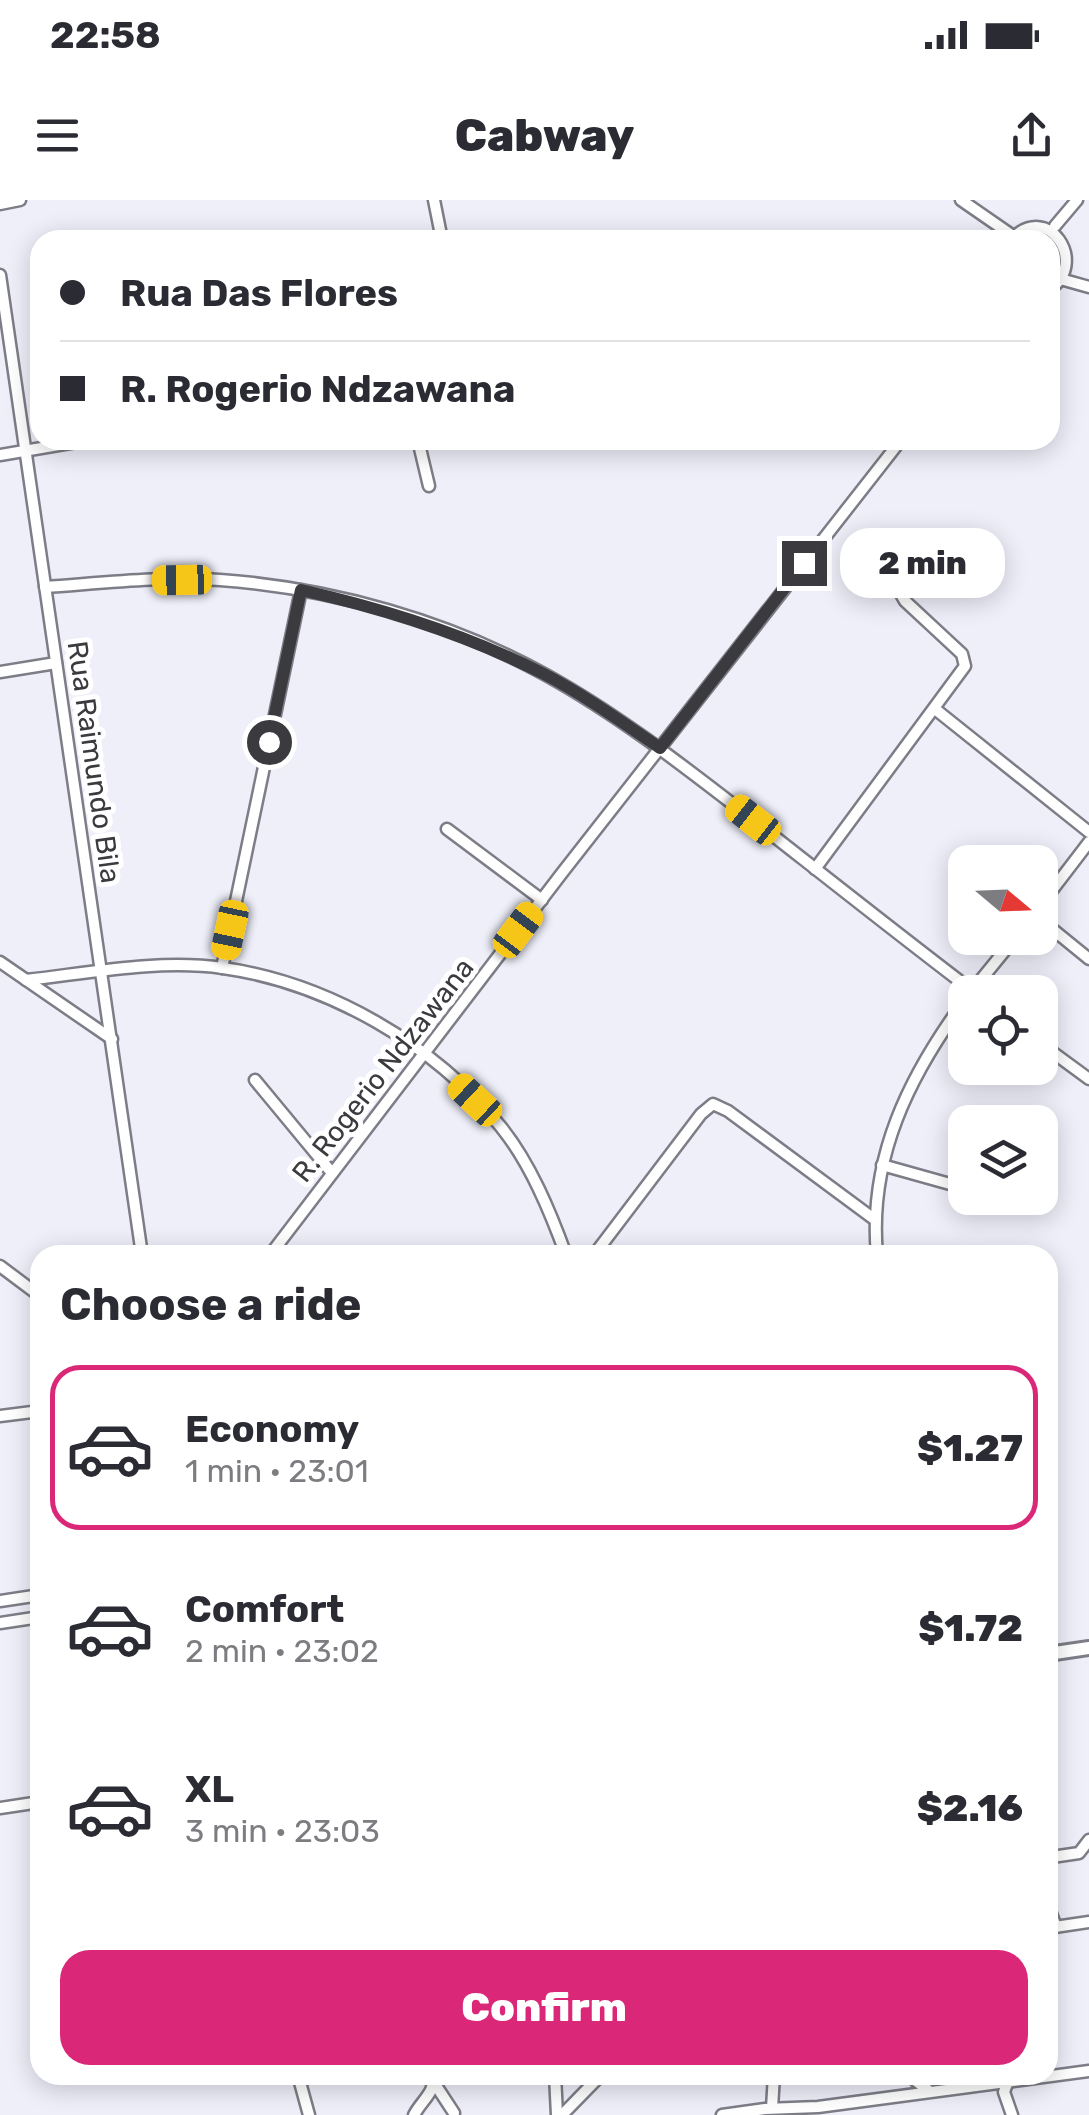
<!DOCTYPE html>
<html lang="en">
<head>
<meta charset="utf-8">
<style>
  body { margin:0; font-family:Rubik,sans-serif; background:#f2f2f3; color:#2b2b33; height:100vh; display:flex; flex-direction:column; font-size:38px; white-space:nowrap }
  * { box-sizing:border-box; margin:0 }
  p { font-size:32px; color:#7c7c81 }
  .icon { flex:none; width:55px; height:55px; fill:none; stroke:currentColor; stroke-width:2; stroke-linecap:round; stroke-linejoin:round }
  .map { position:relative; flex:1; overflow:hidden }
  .details { position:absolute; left:30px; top:1045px; width:1028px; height:840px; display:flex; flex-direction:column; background:#fff; border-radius:30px; box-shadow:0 5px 25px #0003 }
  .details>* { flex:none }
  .top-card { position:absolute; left:30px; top:30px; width:1030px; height:220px; border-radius:30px; box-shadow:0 5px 25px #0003; display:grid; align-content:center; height:220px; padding:0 30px; background:#fff }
  .needle { width:65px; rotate:109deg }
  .fabs { position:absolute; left:948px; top:645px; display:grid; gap:20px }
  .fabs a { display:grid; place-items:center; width:110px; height:110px; border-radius:20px; background:#fff; box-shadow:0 5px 25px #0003; font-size:50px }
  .end { position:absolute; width:45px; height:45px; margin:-22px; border:12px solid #3b3b3f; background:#fff; box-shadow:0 0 0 5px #fff }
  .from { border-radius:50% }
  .bubble { position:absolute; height:70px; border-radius:30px; background:#fff; box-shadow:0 5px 25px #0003; font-size:32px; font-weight:800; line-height:70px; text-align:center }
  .car { position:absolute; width:30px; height:60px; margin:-30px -15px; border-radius:12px; box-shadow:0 0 8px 2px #0007; background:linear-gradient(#f5c518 24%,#345 0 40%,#f5c518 0 76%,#345 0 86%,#f5c518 0) }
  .top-card b { display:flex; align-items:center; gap:35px; height:95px; font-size:38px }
  .top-card b+b { border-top:2px solid #e1e1e2 }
  .top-card i { width:25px; height:25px; background:#2b2b33 }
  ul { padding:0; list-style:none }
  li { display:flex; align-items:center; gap:30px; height:165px; margin:0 20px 15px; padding:0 10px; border:5px solid transparent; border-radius:30px }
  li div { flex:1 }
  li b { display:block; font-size:38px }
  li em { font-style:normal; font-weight:800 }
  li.current { border-color:#db2777 }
  li>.icon { width:90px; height:90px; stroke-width:1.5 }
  h2 { padding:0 30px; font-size:45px; line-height:120px }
  .action { display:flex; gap:20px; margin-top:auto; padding:20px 30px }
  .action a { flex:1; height:115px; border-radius:30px; background:#db2777; color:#fff; font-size:40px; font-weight:800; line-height:115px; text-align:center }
  .status { display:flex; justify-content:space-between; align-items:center; height:70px; padding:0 50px; background:#fff; direction:ltr }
  .status svg { height:28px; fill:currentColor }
  header { display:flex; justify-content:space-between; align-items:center; height:130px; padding:0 30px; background:#fff; font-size:45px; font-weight:800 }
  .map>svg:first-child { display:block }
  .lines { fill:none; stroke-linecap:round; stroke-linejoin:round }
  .minor-casing { stroke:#7d7d87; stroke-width:15 }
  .tertiary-casing { stroke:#7d7d87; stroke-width:18 }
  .minor { stroke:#fff; stroke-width:10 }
  .tertiary { stroke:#fff; stroke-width:12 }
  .route { stroke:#3b3b3f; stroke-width:12 }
  .labels { text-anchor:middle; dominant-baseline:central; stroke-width:10; stroke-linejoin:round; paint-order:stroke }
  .street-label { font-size:28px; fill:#3b3b3f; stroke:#fff }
</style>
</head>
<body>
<div class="status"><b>22:58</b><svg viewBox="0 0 49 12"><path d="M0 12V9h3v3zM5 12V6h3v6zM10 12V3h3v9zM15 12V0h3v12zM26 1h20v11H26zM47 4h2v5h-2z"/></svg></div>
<header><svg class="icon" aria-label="menu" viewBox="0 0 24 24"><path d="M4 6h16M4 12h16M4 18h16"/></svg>Cabway<svg class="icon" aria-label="share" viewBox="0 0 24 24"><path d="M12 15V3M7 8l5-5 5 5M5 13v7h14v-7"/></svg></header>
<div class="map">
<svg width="1089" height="1915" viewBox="0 0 1089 1915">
  <rect width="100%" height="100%" fill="#efeffa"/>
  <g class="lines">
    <!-- minor casing -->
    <g class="minor-casing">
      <g id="minor">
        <path d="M434 0 442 40"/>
        <path d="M961 0 1013 36"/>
        <path d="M0 4 20 0"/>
        <path d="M1055 26 1077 0"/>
        <path d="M1011 40C1048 0 1089 63 1050 89"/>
        <path d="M0 75 142 1055"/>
        <path d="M1064 80 1089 87"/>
        <path d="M418 240 429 286"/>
        <path d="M0 255 88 240"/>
        <path d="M45 387C103 383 162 376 220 380 332 388 448 421 546 475 620 516 686 568 752 619 826 677 899 735 974 792"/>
        <path d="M0 472 56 463"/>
        <path d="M935 509 1089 632"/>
        <path d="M447 629 542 700"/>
        <path d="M815 669 965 466 962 454 905 401 891 377 866 353"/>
        <path d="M1040 706 1089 642"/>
        <path d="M1040 719 1089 759"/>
        <path d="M0 762 112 839"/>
        <path d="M222 768 301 390"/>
        <path d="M26 780C89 773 159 759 223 768 328 783 434 844 501 927 530 963 550 1011 566 1055"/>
        <path d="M971 792 1015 738"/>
        <path d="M1040 843 1089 879"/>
        <path d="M255 880 332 973"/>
        <path d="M882 965 950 984 955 983 965 960"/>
        <path d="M270 1055 562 673 901 240"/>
        <path d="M594 1055 701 914 713 904 728 911 874 1019"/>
        <path d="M877 1055C868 958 909 876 965 800"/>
        <path d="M0 1066 40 1096"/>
        <path d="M0 1216 40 1211"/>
        <path d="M0 1401 40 1395"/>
        <path d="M0 1423 40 1417"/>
        <path d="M0 1608 40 1602"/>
        <path d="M1048 1638 1052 1657"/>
        <path d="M1048 1662 1052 1657 1079 1653 1089 1640"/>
        <path d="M1048 1705 1056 1727"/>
        <path d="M1048 1728 1089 1722"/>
        <path d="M298 1875 309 1915"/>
        <path d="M555 1875 557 1915"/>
        <path d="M908 1875 928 1890"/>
        <path d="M1010 1875 1004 1892 1012 1915"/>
        <path d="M435 1884 454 1913"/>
        <path d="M772 1908 774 1875"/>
        <path d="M414 1915C422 1900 435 1893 434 1875"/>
        <path d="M562 1915 601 1875"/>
        <path d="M722 1915 765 1909 818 1907 1089 1871"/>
      </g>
    </g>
    <!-- tertiary casing -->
    <g class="tertiary-casing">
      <path id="tertiary" d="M1048 1454 1089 1448"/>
    </g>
    <!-- minor -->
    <use href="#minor" class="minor"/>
    <!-- tertiary -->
    <use href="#tertiary" class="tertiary"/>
  </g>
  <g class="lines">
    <!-- route -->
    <path class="route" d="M269 542 301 390C385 409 465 434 542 473 583 494 622 522 660 548L804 363"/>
  </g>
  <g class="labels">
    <!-- street labels -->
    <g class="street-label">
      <text transform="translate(94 562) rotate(82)">Rua Raimundo Bila</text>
      <text transform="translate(383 870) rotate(-52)">R. Rogerio Ndzawana</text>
    </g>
  </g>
</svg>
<div class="fabs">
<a><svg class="needle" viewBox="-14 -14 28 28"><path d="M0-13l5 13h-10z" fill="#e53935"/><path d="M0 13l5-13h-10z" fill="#7c7c81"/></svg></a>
<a><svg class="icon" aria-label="locate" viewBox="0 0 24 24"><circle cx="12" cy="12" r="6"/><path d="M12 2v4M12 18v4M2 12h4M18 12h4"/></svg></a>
<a><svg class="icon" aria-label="layers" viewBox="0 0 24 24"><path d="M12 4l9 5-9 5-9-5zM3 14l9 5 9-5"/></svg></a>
</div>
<i class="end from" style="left:269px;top:542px"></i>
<i class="end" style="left:804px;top:363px"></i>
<div class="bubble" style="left:840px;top:328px;width:165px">2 min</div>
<i class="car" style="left:182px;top:380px;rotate:269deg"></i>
<i class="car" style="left:753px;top:620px;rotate:308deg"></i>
<i class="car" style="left:230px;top:730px;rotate:192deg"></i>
<i class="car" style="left:518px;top:730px;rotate:37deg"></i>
<i class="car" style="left:475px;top:900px;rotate:313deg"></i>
<div class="top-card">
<b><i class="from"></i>Rua Das Flores</b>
<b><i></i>R. Rogerio Ndzawana</b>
</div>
<section class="details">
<h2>Choose a ride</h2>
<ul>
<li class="current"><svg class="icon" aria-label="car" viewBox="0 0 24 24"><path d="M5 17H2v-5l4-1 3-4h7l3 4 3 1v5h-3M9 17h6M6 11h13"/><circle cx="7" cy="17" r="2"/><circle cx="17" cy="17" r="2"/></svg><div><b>Economy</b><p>1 min · 23:01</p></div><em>$1.27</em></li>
<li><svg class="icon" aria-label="car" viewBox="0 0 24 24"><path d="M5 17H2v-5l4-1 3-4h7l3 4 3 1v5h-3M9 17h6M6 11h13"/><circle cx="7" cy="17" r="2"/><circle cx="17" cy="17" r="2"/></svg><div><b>Comfort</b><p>2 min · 23:02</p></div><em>$1.72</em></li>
<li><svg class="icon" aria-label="car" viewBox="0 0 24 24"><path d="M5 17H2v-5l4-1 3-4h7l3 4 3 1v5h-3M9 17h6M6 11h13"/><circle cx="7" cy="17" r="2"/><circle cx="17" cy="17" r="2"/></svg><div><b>XL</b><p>3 min · 23:03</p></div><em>$2.16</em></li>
</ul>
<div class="action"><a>Confirm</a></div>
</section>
</div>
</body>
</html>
